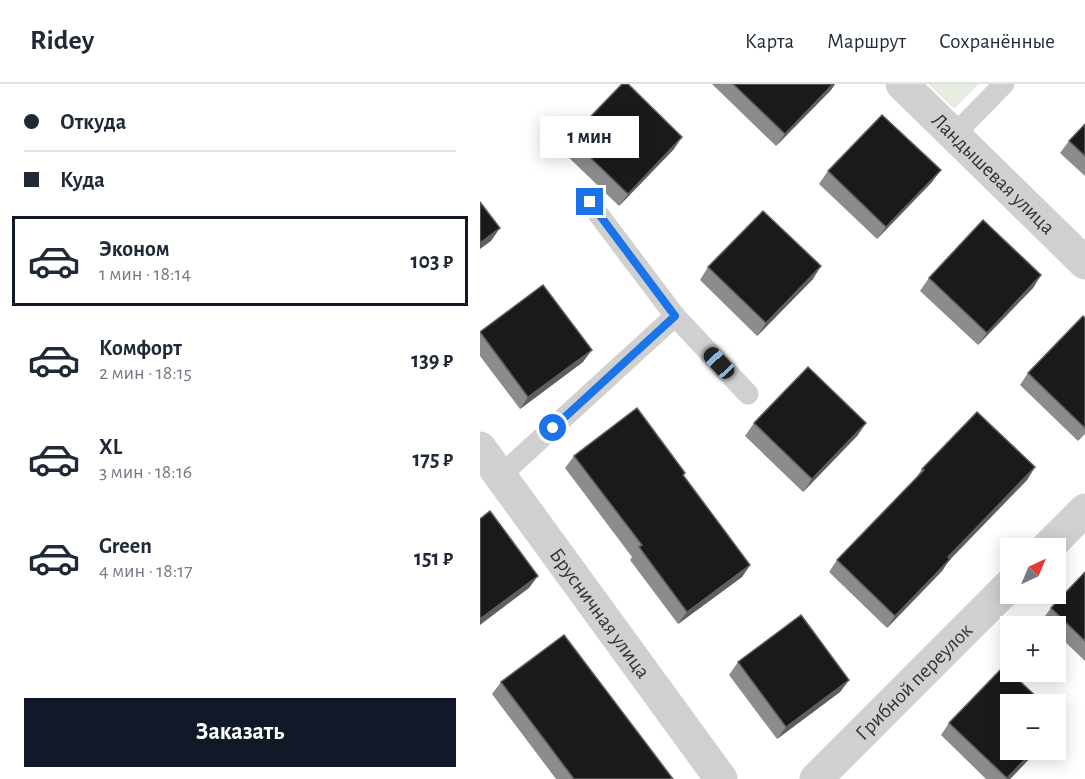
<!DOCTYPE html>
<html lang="ru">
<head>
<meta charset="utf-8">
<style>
  body { margin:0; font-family:"Alegreya Sans",sans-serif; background:#f2f2f3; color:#1f2937; height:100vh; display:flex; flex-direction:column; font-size:22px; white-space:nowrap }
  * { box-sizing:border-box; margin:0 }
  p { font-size:20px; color:#747a83 }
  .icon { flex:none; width:33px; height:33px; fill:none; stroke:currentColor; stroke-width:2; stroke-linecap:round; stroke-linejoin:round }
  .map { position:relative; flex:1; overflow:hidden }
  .side { display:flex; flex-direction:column; background:#fff; width:480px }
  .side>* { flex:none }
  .top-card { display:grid; align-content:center; height:132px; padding:0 24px; background:#fff }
  .needle { width:39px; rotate:44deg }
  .tools { position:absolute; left:520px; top:454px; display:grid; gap:12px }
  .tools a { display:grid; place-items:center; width:66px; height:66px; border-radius:0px; background:#fff; box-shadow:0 3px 15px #0003; font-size:30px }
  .end { position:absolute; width:27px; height:27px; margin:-14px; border:8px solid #1a73e8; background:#fff; box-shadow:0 0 0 3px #fff }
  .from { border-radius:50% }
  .bubble { position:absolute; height:42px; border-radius:0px; background:#fff; box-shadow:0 3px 15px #0003; font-size:20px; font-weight:600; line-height:42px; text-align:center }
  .car { position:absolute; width:18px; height:36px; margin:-18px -9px; border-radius:8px; box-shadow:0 0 4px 2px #0007; background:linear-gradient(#222 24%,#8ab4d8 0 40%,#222 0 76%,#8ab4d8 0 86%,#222 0) }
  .top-card b { display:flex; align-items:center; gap:21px; height:57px; font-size:22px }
  .top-card b+b { border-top:2px solid #e0e1e3 }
  .top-card i { width:15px; height:15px; background:#1f2937 }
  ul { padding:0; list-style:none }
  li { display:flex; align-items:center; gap:18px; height:90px; margin:0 12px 9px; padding:0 12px; border:3px solid transparent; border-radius:0px }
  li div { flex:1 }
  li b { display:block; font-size:22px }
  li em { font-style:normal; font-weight:600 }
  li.on { border-color:#111827 }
  li>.icon { width:54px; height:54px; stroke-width:1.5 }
  .cta { display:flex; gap:12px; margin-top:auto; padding:12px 24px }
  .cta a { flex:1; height:69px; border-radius:0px; background:#111827; color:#fff; font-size:24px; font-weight:600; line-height:69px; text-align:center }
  header { display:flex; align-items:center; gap:36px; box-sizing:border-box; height:84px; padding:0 30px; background:#fff; border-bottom:2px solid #e0e1e3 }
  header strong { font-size:28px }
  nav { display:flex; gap:33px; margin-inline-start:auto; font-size:21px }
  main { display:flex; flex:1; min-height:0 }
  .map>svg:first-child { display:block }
  .green { fill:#e6ecdf }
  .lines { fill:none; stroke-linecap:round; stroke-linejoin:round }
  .service { stroke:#d0d0d0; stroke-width:21 }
  .minor { stroke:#d0d0d0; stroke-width:33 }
  .wall { fill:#8c8c8c }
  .shaded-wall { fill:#5f5f5f }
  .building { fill:#1a1a1a; stroke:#5f5f5f; stroke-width:1.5 }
  .route { stroke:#1a73e8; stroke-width:8 }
  .labels { text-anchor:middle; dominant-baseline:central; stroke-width:6; stroke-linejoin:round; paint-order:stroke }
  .street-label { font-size:21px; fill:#333; stroke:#fff }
</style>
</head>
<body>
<header>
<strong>Ridey</strong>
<nav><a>Карта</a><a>Маршрут</a><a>Сохранённые</a></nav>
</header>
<main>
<section class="side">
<div class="top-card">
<b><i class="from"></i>Откуда</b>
<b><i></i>Куда</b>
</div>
<ul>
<li class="on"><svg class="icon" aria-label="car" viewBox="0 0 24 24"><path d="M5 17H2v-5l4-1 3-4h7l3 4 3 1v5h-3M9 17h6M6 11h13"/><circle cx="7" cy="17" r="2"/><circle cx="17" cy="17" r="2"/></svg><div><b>Эконом</b><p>1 мин · 18:14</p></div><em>103 ₽</em></li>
<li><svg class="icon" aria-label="car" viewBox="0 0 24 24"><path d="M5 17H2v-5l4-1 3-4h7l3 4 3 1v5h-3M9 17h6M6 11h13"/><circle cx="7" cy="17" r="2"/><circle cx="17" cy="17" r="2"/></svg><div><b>Комфорт</b><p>2 мин · 18:15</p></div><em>139 ₽</em></li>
<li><svg class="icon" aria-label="car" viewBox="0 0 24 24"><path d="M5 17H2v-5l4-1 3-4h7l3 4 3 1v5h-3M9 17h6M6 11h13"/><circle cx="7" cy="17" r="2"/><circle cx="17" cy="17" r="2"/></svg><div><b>XL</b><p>3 мин · 18:16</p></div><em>175 ₽</em></li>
<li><svg class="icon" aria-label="car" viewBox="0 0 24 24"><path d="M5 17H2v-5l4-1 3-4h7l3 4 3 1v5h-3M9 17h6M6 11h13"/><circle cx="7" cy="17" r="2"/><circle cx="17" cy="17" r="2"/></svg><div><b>Green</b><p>4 мин · 18:17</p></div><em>151 ₽</em></li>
</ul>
<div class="cta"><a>Заказать</a></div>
</section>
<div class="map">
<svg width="605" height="695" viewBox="0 0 605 695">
  <rect width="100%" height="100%" fill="#fff"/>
  <!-- green -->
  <path class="green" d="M448 0H499L474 25Z"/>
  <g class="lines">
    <!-- service -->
    <g class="service">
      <path d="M474 51 524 0"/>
      <path d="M110 119 195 232 268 310"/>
      <path d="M20 392 195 232"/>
    </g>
    <!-- minor -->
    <g class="minor">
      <path id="s1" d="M422 0 605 179"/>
      <path id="s2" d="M0 364 241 695"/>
      <path d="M566 465 605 426"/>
      <path id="s3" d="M336 695 531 500"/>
    </g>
  </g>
  <!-- wall -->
  <g class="wall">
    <path d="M232 0H355L351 6 296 62Z"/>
    <path d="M605 40V92L580 69 589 57Z"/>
    <path d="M90 54 194 65 139 122 81 66Z"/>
    <path d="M348 87 452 98 397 155 339 100Z"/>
    <path d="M228 183 333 195 277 252 220 196Z"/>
    <path d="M561 191 553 204 498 261 440 207 449 194Z"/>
    <path d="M63 201 103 278 40 325 0 272V249Z"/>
    <path d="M605 234V350L598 357 540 301 548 289Z"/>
    <path d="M274 339 378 351 323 408 265 352Z"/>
    <path d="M94 372 203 391 270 481 262 493 198 540 150 476 152 473 85 384Z"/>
    <path d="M555 383 547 396 470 475 462 487 407 544 349 488 357 476 434 397 442 385Z"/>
    <path d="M605 488V577L576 549V543H569L562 536 571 524Z"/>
    <path d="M258 578 369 596 360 608 297 655 249 591Z"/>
    <path d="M21 598 193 695H76L12 610Z"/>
    <path d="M469 639 531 666H558L530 695H506L461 651Z"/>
  </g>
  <!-- shaded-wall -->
  <g class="shaded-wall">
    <path d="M353 0H355L351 6 296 62 305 50Z"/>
    <path d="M202 53 194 65 139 122 148 110Z"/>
    <path d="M461 86 452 98 397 155 406 143Z"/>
    <path d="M20 144 11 157 0 165V159Z"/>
    <path d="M341 182 333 195 277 252 286 239Z"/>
    <path d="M561 191 553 204 498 261 507 249Z"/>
    <path d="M112 266 103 278 40 325 48 313Z"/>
    <path d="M386 339 378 351 323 408 332 395Z"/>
    <path d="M555 383 547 396 460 486 468 473Z"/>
    <path d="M470 475 462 487 407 544 415 532Z"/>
    <path d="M270 481 262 493 198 540 207 528Z"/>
    <path d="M58 492 49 504 0 541V535Z"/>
    <path d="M369 596 360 608 297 655 306 643Z"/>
    <path d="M554 666H558L530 695H526Z"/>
  </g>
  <!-- building -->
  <g class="building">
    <path d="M142 0H148L202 53 148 110 90 54Z"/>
    <path d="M253 0H353L305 50Z"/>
    <path d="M402 31 461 86 406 143 348 87Z"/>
    <path d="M605 40V72L589 57Z"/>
    <path d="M0 118 20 144 0 159Z"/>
    <path d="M283 127 341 182 286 239 228 183Z"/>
    <path d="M503 136 561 191 507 249 449 194Z"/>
    <path d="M63 201 112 266 48 313 0 248Z"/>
    <path d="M603 232 605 234V344L548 289Z"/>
    <path d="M328 283 386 339 332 395 274 339Z"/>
    <path d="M157 324 205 389 203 391 270 481 207 528 159 463 162 461 94 372Z"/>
    <path d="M497 328 555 383 468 473 470 475 415 532 357 476 444 386 442 385Z"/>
    <path d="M10 427 58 492 0 535V435Z"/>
    <path d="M605 488V557L571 524Z"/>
    <path d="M321 531 369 596 306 643 258 578Z"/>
    <path d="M84 551 193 695H94L21 598Z"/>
    <path d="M524 582 565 621H531V666H554L527 694 469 639Z"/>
    <path d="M576 632 582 638 576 644Z"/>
  </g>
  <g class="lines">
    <!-- route -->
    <path class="route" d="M73 344 195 232 110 118"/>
  </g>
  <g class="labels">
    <!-- street labels -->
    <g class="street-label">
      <text stroke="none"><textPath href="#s1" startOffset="128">Ландышевая улица</textPath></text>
      <text stroke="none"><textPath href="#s2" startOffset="204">Брусничная улица</textPath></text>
      <text stroke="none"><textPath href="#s3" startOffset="138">Грибной переулок</textPath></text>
    </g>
  </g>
</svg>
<div class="tools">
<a><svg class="needle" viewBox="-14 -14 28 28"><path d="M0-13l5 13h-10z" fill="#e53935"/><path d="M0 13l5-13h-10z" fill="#747a83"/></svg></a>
<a>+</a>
<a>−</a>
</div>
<i class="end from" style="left:73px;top:344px"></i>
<i class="end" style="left:110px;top:118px"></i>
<div class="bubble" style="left:60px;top:32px;width:99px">1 мин</div>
<i class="car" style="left:239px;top:279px;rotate:317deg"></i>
</div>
</main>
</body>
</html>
